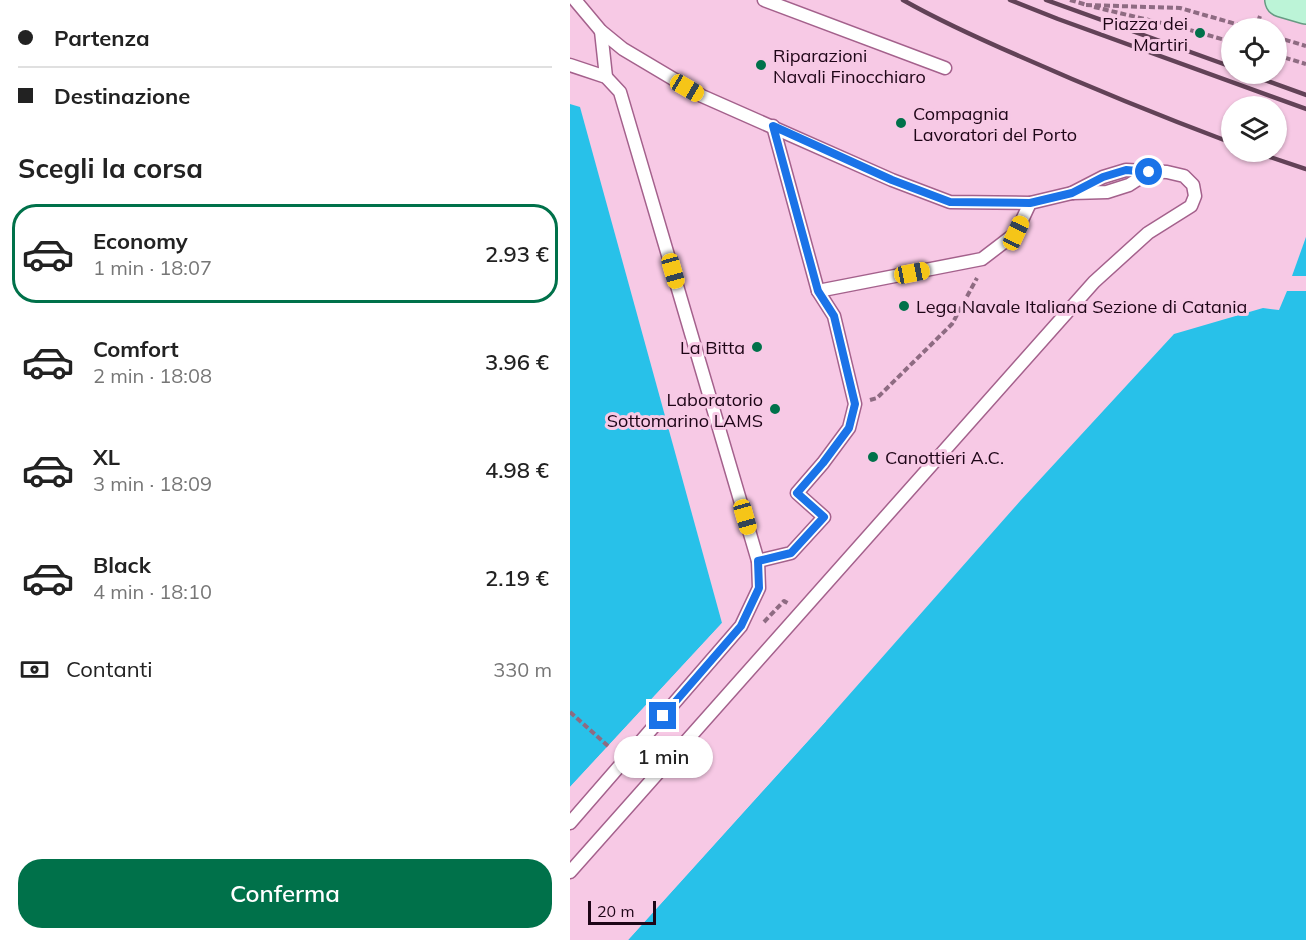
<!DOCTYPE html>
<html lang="it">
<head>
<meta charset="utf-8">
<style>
  body { margin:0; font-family:Mulish,sans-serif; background:#f6f6f6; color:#222; height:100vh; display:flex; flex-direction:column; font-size:22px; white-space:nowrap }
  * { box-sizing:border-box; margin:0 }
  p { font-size:20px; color:#767676 }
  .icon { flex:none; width:33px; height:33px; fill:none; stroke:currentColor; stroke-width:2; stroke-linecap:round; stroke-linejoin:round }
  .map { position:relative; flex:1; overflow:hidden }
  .drawer { display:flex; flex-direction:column; background:#fff; width:570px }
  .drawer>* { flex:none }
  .banner { display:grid; align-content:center; height:132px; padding:0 18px; background:#fff }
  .buttons { position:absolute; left:651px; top:18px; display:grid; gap:12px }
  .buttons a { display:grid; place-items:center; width:66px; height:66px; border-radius:50%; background:#fff; box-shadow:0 2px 4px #0004; font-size:30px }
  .scale { position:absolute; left:18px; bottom:15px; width:68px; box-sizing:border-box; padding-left:6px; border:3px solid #1e0517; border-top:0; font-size:16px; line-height:21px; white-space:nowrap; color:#1e0517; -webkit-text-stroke:4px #f7c9e5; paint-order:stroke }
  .end { position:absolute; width:27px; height:27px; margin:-14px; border:8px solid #1a73e8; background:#fff; box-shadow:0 0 0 3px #fff }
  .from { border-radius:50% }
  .bubble { position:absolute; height:42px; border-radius:21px; background:#fff; box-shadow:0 2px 4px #0004; font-size:20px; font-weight:600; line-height:42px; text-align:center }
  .car { position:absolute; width:18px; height:36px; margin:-18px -9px; border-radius:8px; box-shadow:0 0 4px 2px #0007; background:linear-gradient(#f5c518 24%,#345 0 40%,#f5c518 0 76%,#345 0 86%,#f5c518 0) }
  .banner b { display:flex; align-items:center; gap:21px; height:57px; font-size:22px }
  .banner b+b { border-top:2px solid #e0e0e0 }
  .banner i { width:15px; height:15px; background:#222 }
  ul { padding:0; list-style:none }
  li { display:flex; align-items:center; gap:18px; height:99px; margin:0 12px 9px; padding:0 6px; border:3px solid transparent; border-radius:24px }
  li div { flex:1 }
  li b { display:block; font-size:22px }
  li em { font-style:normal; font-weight:600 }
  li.active { border-color:#00714a }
  li>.icon { width:54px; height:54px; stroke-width:1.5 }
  h2 { padding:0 18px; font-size:27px; line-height:72px }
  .pay { display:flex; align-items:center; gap:15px; height:66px; padding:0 18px; font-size:22px }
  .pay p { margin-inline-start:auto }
  .action { display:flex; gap:12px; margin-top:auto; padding:12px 18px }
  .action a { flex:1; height:69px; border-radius:24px; background:#00714a; color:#fff; font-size:24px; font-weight:600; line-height:69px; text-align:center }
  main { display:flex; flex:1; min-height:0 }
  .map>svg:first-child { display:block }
  .water { fill:#28c1e9 }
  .pier { fill:#f7c9e5 }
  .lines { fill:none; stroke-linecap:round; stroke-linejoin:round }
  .service-casing { stroke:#a4618c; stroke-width:15 }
  .primary-casing { stroke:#679b83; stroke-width:36 }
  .path { stroke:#8e6b82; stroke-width:4; stroke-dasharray:6 3; stroke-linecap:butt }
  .service { stroke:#fff; stroke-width:12 }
  .primary { stroke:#bcf4d7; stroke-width:33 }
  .rail { stroke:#624257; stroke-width:4.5 }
  .route { stroke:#1a73e8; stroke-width:8 }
  .poi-dot { fill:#00714a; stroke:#f7c9e5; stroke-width:2 }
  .labels { text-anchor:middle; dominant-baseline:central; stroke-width:6; stroke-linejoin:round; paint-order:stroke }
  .poi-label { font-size:18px; fill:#1e0517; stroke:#f7c9e5; text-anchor:start }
</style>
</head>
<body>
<main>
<section class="drawer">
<div class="banner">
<b><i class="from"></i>Partenza</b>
<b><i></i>Destinazione</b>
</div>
<h2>Scegli la corsa</h2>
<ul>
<li class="active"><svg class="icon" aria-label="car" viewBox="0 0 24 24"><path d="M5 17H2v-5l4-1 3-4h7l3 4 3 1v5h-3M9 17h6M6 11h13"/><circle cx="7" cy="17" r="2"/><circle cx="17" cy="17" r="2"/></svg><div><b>Economy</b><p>1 min · 18:07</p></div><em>2.93 €</em></li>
<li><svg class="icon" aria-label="car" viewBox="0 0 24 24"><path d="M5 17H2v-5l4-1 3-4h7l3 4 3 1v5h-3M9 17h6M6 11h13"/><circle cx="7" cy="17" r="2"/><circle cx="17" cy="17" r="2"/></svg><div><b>Comfort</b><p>2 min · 18:08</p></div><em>3.96 €</em></li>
<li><svg class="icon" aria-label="car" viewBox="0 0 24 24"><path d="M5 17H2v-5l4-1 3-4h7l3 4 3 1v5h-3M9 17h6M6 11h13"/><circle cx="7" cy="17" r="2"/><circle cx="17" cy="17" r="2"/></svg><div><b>XL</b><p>3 min · 18:09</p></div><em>4.98 €</em></li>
<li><svg class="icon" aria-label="car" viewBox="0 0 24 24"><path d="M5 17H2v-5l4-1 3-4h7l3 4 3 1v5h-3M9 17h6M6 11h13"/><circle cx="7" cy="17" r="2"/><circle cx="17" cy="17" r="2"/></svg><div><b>Black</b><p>4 min · 18:10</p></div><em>2.19 €</em></li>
</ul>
<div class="pay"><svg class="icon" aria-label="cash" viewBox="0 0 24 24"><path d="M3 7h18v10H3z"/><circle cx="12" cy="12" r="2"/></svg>Contanti<p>330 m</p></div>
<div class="action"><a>Conferma</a></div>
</section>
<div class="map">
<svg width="736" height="940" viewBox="0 0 736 940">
  <rect width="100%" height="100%" fill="#f7c9e5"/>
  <!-- water -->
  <g class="water">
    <path d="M0 104 10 107 152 623 0 787Z"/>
    <path d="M736 237V276H722Z"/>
    <path d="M717 291H736V940H58L256 721 451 500 604 334 693 308 709 310Z"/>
  </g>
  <!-- pier -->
  <g class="pier">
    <path d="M152 623 154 625 0 790V787Z"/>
    <path d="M253 719 256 721 58 940H55Z"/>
  </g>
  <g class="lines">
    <!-- service casing -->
    <g class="service-casing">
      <g id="service">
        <path d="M5 0 31 31 53 49 132 96 322 180 380 202 460 203 502 193 537 192 559 185 579 172"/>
        <path d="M194 0 375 68"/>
        <path d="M31 31 36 77"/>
        <path d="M0 65 36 77 50 92 188 561 189 588 171 626 0 823"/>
        <path d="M248 291 412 259 446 233 460 203"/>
        <path d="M188 561 221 553 254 517 227 493 253 463 279 428 285 404 264 316 248 291 203 126"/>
        <path d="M0 872 524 282 578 233 621 206 625 196 623 185 614 176 597 172 556 170 533 177 502 193"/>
      </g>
    </g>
    <!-- primary casing -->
    <g class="primary-casing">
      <path id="primary" d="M712 0 736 7"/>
    </g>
    <!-- path -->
    <g class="path">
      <path d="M500 0 517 5"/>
      <path d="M516 5 610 8 680 28"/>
      <path d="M524 7 613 28 662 42"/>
      <path d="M686 28 690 16"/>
      <path d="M706 37 736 46"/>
      <path d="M706 55 736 64"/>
      <path d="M300 400 307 398 382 324 407 278"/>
      <path d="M194 622 214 601 219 604"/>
      <path d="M0 712 38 746"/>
    </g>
    <!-- service -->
    <use href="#service" class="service"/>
    <!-- primary -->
    <use href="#primary" class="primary"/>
    <!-- rail -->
    <g class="rail">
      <path d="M333 0C370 21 410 39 449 56 519 87 590 116 662 143"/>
      <path d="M440 0 488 19 736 109"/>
      <path d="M476 0 662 67"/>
      <path d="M678 74 736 95"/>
      <path d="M685 152 736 169"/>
    </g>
  </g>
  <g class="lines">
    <!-- route -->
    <path class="route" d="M93 716 171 626 189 588 188 561 221 553 254 517 227 493 253 463 279 428 285 404 264 316 248 291 203 126 322 180 380 202 460 203 502 193 533 177 556 170 579 172"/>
  </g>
  <!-- markers -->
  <g class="poi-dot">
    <circle cx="630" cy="33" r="6"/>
    <circle cx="191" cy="65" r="6"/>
    <circle cx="331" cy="123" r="6"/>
    <circle cx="334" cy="306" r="6"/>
    <circle cx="187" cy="347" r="6"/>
    <circle cx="205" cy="409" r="6"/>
    <circle cx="303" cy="457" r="6"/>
  </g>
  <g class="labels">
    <!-- poi labels -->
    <g class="poi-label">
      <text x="618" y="23" text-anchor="end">Piazza dei<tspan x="618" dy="21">Martiri</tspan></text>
      <text x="203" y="55">Riparazioni<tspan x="203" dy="21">Navali Finocchiaro</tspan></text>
      <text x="343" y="113">Compagnia<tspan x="343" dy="21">Lavoratori del Porto</tspan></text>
      <text x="346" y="306">Lega Navale Italiana Sezione di Catania</text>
      <text x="175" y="347" text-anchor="end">La Bitta</text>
      <text x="193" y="399" text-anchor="end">Laboratorio<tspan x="193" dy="21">Sottomarino LAMS</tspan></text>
      <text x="315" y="457">Canottieri A.C.</text>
    </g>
  </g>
</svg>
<div class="buttons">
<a><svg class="icon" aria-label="locate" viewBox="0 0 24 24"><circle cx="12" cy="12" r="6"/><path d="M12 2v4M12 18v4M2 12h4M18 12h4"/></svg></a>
<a><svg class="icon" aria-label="layers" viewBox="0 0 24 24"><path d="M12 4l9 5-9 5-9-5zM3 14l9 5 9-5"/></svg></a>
</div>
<div class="scale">20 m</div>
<i class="end from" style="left:579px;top:172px"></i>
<i class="end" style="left:93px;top:716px"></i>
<div class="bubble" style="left:44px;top:736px;width:99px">1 min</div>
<i class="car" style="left:117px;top:88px;rotate:120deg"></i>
<i class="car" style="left:446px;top:233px;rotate:25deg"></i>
<i class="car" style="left:103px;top:271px;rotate:164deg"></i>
<i class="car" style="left:342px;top:273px;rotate:79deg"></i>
<i class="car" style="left:175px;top:517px;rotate:164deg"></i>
</div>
</main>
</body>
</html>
